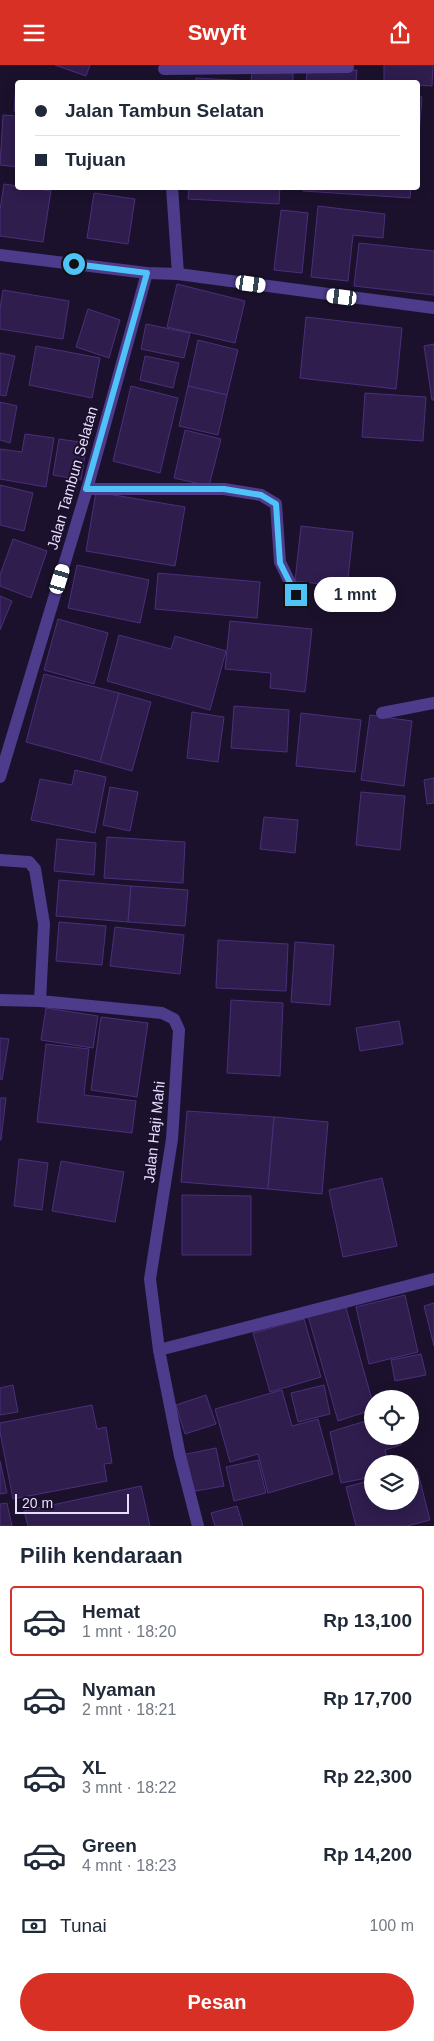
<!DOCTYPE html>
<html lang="id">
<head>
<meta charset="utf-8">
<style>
  body { margin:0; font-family:Arial,sans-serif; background:#f2f2f3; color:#1f2937; height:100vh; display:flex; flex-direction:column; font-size:19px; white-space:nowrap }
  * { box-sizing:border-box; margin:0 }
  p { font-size:16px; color:#747a83 }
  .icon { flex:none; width:28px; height:28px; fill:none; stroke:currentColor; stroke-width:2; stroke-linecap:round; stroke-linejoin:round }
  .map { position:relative; height:1461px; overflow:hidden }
  .drawer { display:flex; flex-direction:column; background:#fff; flex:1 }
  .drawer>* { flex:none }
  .hud { position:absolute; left:15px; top:15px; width:405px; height:110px; border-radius:5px; box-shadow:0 2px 12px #0003; display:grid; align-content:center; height:110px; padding:0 20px; background:#fff }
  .tools { position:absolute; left:364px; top:1325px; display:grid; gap:10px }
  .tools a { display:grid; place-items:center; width:55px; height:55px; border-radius:50%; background:#fff; box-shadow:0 2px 12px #0003; font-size:25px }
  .scale { position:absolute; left:15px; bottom:12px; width:114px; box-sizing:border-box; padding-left:5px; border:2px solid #e7ddff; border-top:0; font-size:14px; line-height:18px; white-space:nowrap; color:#e7ddff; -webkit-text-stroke:4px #1b112c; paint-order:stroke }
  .end { position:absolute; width:22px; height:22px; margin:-11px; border:6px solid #4fc3f7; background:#111; box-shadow:0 0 0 2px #111 }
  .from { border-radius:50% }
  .bubble { position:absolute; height:35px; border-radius:18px; background:#fff; box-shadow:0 2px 12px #0003; font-size:16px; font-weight:600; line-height:35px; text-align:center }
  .car { position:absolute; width:15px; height:30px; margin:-15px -8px; border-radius:6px; box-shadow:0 0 4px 1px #0007; background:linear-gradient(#fff 24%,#345 0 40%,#fff 0 76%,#345 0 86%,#fff 0) }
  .hud b { display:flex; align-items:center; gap:18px; height:48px; font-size:19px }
  .hud b+b { border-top:1px solid #e0e1e3 }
  .hud i { width:12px; height:12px; background:#1f2937 }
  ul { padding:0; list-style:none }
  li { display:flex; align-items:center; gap:15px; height:70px; margin:0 10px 8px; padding:0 10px; border:2px solid transparent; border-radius:5px }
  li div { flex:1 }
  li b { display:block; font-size:19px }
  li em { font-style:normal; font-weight:600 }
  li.current { border-color:#d93025 }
  li>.icon { width:45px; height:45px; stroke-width:1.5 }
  h2 { padding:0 20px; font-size:22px; line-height:60px }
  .pay { display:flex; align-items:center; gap:12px; height:55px; padding:0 20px; font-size:19px }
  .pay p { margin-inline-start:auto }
  .action { display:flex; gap:10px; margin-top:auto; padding:10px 20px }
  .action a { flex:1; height:58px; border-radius:30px; background:#d93025; color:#fff; font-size:20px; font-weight:600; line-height:58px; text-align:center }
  header { display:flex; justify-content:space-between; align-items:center; height:65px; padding:0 20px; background:#d93025; color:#fff; font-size:22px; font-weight:600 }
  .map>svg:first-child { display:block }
  .building { fill:#2f1d4e; stroke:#4b2f7a }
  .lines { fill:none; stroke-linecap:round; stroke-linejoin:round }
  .street { stroke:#4d3c8c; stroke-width:12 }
  .route { stroke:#4fc3f7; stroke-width:6 }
  .labels { text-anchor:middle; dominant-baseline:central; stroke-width:4; stroke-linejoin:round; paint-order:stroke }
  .street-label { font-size:15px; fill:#e7ddff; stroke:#1b112c }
</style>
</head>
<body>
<header><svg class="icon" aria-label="menu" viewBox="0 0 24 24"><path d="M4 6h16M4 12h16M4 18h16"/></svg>Swyft<svg class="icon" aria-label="share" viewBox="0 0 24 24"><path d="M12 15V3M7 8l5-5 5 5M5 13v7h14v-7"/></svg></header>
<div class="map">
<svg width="434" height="1461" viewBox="0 0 434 1461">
  <rect width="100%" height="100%" fill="#1b112c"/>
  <!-- building -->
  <g class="building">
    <path d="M55 0H90L86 11Z"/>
    <path d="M384 0H433L432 21 418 20V18H384Z"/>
    <path d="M293 5V18H251L252 7Z"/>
    <path d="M357 5 356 18H306L307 8Z"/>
    <path d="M196 13 248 16V18H196Z"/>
    <path d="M16 19H18V47L14 46Z"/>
    <path d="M418 31 422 32 419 70 418 69Z"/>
    <path d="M3 50 18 51V102L0 100Z"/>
    <path d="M4 119 51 126 43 177 0 171V145Z"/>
    <path d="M189 122H280L279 139 188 134Z"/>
    <path d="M303 122H411L410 133 303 126Z"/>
    <path d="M94 128 135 134 128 179 87 173Z"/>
    <path d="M318 141 385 149 383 173 353 170 348 216 311 212Z"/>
    <path d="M281 145 308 148 302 208 274 205Z"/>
    <path d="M359 178 434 186V230L354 221Z"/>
    <path d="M177 219 245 236 235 278 167 262Z"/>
    <path d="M3 225 69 236 63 274 0 264V243Z"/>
    <path d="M88 244 120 255 109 293 76 282Z"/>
    <path d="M306 252 402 263 396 324 300 313Z"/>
    <path d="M146 259 190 268 184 293 141 284Z"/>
    <path d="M198 275 238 285 227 330 188 321Z"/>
    <path d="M434 279V335H432L424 281Z"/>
    <path d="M36 281 100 293 92 333 29 320Z"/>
    <path d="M0 288 15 291 6 331 0 330Z"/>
    <path d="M145 291 179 298 173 323 140 315Z"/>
    <path d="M131 321 178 333 160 408 113 396Z"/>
    <path d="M188 321 227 330 218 370 179 361Z"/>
    <path d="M365 328 426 332 423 376 362 372Z"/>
    <path d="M0 337 17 341 10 378 0 375Z"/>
    <path d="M185 365 221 374 209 421 174 413Z"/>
    <path d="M25 369 54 373 46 422 0 414V384L22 387Z"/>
    <path d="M59 374 87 378 81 415 53 410Z"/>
    <path d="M0 420 33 428 24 466 0 460Z"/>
    <path d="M96 427 185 442 175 501 86 486Z"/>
    <path d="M301 461 353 467 347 522 295 516Z"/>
    <path d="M13 474 47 486 31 533 0 521V510Z"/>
    <path d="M77 500 149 515 140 558 68 543Z"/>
    <path d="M158 508 260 517 257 553 155 544Z"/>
    <path d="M0 531 12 536 0 565Z"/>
    <path d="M58 554 108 568 94 619 44 605Z"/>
    <path d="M230 556 312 564 305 627 270 623 271 608 225 604Z"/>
    <path d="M119 570 171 584 175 571 226 586 210 645 107 616Z"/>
    <path d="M44 609 119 628 100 697 26 677Z"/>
    <path d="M119 628 151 637 132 706 100 697Z"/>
    <path d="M234 641 289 645 287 687 231 683Z"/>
    <path d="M192 647 224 652 218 697 187 693Z"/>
    <path d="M301 648 361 655 355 707 296 701Z"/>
    <path d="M370 650 412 656 404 721 361 715Z"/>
    <path d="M75 705 106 712 95 768 31 755 40 714 72 720Z"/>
    <path d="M434 713V738L427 739 424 715Z"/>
    <path d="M110 722 138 727 130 766 103 760Z"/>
    <path d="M361 727 405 731 400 785 356 780Z"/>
    <path d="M264 752 298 755 295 788 260 784Z"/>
    <path d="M107 772 185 777 183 818 104 813Z"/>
    <path d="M57 774 96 778 94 810 54 806Z"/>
    <path d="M59 815 131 821 128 857 56 851Z"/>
    <path d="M131 821 188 825 185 861 128 857Z"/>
    <path d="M59 857 106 861 102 900 56 896Z"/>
    <path d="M115 862 184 870 180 909 110 901Z"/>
    <path d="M218 875 288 879 286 926 216 923Z"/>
    <path d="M295 877 334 880 330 940 291 937Z"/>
    <path d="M231 935 283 938 280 1011 227 1008Z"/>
    <path d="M46 943 98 951 93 983 41 975Z"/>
    <path d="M101 952 148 958 137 1032 91 1025Z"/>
    <path d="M399 956 403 979 360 986 356 963Z"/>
    <path d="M0 973 9 974 2 1015 0 1014Z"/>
    <path d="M46 979 89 984 84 1030 136 1036 132 1068 37 1057Z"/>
    <path d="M0 1033H6L1 1075H0Z"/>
    <path d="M187 1046 274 1052 268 1124 181 1117Z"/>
    <path d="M274 1052 328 1057 322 1129 268 1124Z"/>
    <path d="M19 1094 48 1098 42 1145 14 1141Z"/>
    <path d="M61 1096 124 1107 115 1157 52 1146Z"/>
    <path d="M382 1113 397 1181 343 1192 329 1125Z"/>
    <path d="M182 1130 251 1131V1190H182Z"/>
    <path d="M405 1230 418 1287 369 1299 356 1242Z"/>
    <path d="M434 1238V1281L424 1241Z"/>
    <path d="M345 1239 372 1335V1345L338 1356 308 1251Z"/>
    <path d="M304 1254 321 1312 270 1327 253 1268Z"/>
    <path d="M421 1289 426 1310 395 1316 391 1295Z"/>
    <path d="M13 1320 18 1347 0 1350V1323Z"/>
    <path d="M324 1320 330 1349 298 1357 291 1328Z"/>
    <path d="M282 1325 292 1361 318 1354 333 1409 268 1428 258 1389 230 1397 215 1344Z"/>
    <path d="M206 1330 216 1359 185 1369 176 1340Z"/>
    <path d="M92 1340 97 1364 106 1362 112 1398 104 1399 107 1416 13 1434 0 1367V1358Z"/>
    <path d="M372 1354V1371H399L401 1380 385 1385 388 1399H372V1412L341 1418 330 1367Z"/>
    <path d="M216 1383 224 1421 190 1427 182 1390Z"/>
    <path d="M258 1395 266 1428 234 1436 226 1402Z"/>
    <path d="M0 1396 7 1428 0 1429Z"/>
    <path d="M417 1404 430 1455 407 1461H356L346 1422 372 1415V1436H410V1406Z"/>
    <path d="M141 1421 150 1461H28L24 1446Z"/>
    <path d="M7 1438 12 1461H0V1439Z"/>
    <path d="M237 1441 243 1461H215L211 1448Z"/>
  </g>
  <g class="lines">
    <!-- street -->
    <g class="street">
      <path d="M164 4 348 2"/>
      <path d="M172 122 178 209"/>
      <path d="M0 190 147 208 178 209 434 243"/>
      <path d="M87 424H224L261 430 276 439 280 497 296 530"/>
      <path d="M382 648 434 638"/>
      <path d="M0 712 87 424 147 208"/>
      <path d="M0 795 29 797 35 804 44 859 40 936 162 948 174 954 179 965 172 1074 150 1214 159 1285 180 1391 198 1461"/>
      <path d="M0 935 40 936"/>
      <path d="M159 1285 434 1214"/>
    </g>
  </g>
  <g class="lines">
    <!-- route -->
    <path class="route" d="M74 199 147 208 86 424H224L261 430 276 439 280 498 296 530"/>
  </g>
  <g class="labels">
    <!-- street labels -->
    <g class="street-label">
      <text transform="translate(72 413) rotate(-74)">Jalan Tambun Selatan</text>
      <text transform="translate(154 1067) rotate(-84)">Jalan Haji Mahi</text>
    </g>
  </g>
</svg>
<div class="tools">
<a><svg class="icon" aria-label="locate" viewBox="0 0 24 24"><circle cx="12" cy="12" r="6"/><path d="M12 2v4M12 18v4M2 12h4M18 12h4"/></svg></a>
<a><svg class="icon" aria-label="layers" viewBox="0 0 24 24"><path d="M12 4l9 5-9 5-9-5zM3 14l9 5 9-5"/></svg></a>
</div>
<div class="scale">20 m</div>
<i class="end from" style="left:74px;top:199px"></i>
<i class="end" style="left:296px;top:530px"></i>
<div class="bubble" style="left:314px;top:512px;width:82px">1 mnt</div>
<i class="car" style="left:251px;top:219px;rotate:98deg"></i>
<i class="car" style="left:342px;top:232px;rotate:277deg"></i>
<i class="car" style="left:60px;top:514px;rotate:17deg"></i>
<div class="hud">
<b><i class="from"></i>Jalan Tambun Selatan</b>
<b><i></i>Tujuan</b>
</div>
</div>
<section class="drawer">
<h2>Pilih kendaraan</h2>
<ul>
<li class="current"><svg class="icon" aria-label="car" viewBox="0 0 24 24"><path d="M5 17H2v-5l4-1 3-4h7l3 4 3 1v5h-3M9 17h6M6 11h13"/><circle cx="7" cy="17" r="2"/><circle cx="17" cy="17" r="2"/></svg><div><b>Hemat</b><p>1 mnt · 18:20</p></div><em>Rp 13,100</em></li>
<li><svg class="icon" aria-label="car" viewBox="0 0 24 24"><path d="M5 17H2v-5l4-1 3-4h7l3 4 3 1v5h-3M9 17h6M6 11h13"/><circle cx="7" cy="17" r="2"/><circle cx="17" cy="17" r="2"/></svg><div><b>Nyaman</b><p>2 mnt · 18:21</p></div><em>Rp 17,700</em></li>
<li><svg class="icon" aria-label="car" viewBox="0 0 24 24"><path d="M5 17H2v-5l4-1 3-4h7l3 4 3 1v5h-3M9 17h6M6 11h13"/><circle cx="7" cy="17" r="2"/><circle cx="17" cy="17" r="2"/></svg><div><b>XL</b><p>3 mnt · 18:22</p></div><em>Rp 22,300</em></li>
<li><svg class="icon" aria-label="car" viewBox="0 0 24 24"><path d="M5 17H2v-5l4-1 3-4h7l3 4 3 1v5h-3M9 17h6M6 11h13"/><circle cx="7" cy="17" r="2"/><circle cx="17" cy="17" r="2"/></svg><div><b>Green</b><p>4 mnt · 18:23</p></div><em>Rp 14,200</em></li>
</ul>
<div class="pay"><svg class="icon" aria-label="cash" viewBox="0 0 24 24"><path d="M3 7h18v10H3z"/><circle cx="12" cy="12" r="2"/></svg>Tunai<p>100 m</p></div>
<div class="action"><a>Pesan</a></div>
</section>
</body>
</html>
